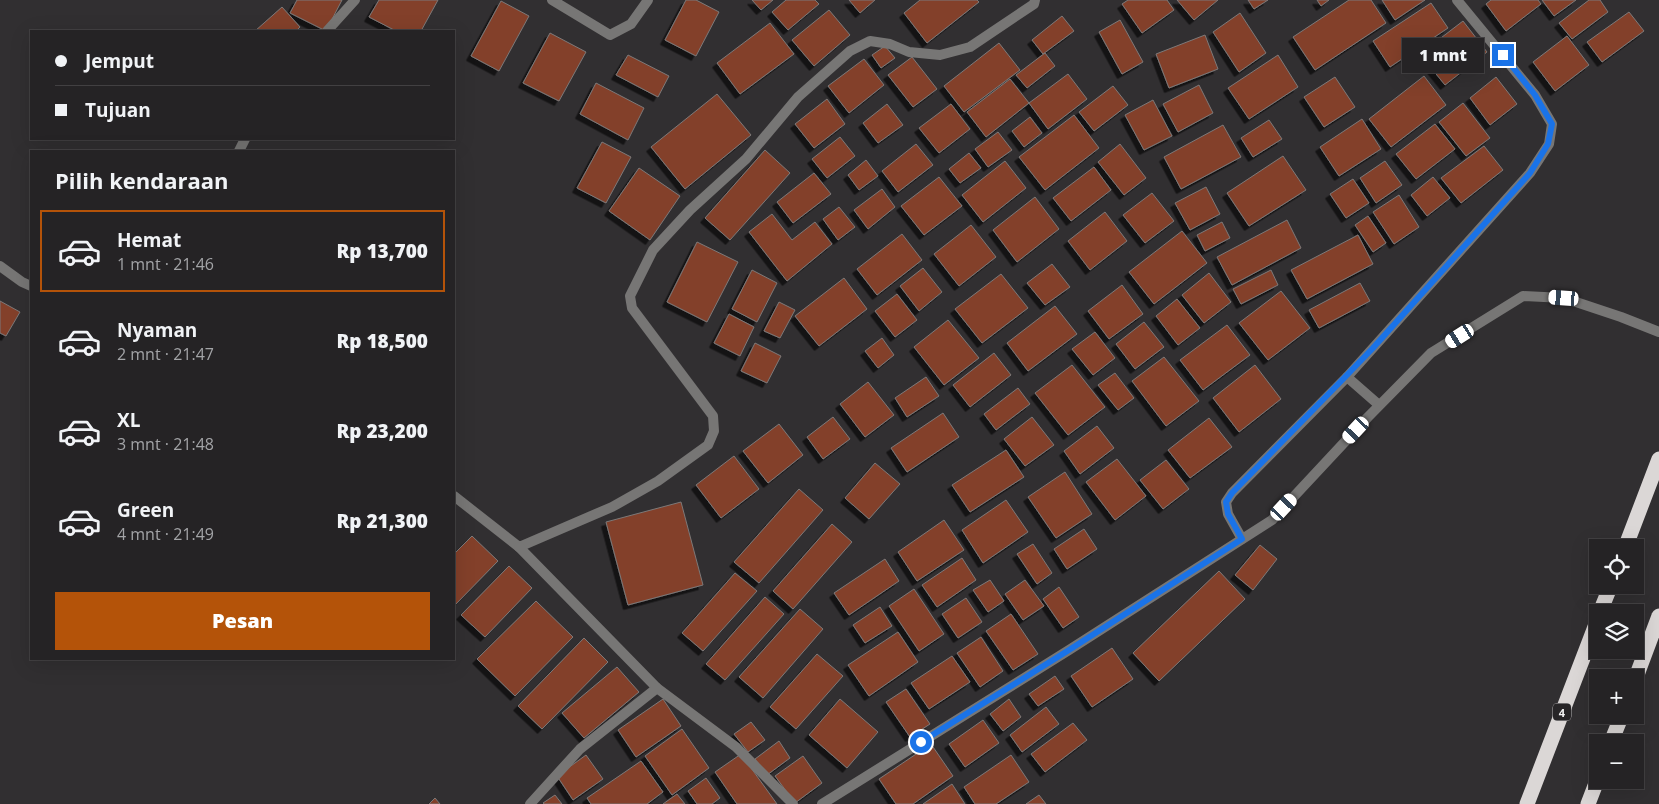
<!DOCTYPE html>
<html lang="id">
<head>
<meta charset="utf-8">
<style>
  body { margin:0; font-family:"Open Sans",sans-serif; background:#2d2b2d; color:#f1f3f6; height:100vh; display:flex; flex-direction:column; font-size:19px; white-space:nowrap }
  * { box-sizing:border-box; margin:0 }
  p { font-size:16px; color:#a3a4a7 }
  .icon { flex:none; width:28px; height:28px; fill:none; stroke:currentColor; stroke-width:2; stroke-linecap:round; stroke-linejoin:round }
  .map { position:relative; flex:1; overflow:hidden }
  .panel { position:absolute; left:30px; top:150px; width:425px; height:510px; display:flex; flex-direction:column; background:#252325; border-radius:0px; box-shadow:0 5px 20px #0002,0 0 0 1px #424042 }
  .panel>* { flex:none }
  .banner { position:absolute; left:30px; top:30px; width:425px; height:110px; border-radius:0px; box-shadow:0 5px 20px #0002,0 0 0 1px #424042; display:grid; align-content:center; height:110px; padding:0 25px; background:#252325 }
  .buttons { position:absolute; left:1589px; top:539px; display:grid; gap:10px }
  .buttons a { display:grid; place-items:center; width:55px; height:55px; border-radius:0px; background:#252325; box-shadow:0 5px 20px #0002,0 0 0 1px #424042; font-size:25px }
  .end { position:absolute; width:22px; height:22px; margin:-11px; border:6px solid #1a73e8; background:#fff; box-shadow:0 0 0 2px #fff }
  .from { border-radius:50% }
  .bubble { position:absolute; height:35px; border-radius:0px; background:#252325; box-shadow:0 5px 20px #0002,0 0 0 1px #424042; font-size:16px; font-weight:800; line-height:35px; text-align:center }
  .car { position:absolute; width:15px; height:30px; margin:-15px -8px; border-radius:6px; box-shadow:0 0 4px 1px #0007; background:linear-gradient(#fff 24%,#345 0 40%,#fff 0 76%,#345 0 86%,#fff 0) }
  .banner b { display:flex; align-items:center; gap:18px; height:48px; font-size:19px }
  .banner b+b { border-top:1px solid #424042 }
  .banner i { width:12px; height:12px; background:#f1f3f6 }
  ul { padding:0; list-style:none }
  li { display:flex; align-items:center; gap:15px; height:82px; margin:0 10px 8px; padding:0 15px; border:2px solid transparent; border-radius:0px }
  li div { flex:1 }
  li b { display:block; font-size:19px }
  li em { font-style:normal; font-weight:800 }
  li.current { border-color:#b45309 }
  li>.icon { width:45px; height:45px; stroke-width:1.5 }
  h2 { padding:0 25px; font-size:22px; line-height:60px }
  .button { display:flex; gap:10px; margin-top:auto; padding:10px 25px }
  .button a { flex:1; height:58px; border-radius:0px; background:#b45309; color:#fff; font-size:20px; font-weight:800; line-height:58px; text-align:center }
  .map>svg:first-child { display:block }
  .building { fill:#83402c; stroke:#7d7978; filter:url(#shadow) }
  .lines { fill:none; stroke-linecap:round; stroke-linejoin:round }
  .street { stroke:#777675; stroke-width:10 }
  .highway { stroke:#dbd7d6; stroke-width:15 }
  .route { stroke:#1a73e8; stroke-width:6 }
  .labels { text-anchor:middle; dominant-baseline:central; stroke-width:5; stroke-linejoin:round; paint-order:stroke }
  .shield { fill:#272527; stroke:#b6b5b6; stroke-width:1 }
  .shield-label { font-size:11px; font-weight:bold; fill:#f4f3f4 }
</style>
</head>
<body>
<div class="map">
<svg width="1659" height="804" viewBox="0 0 1659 804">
  <defs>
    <filter id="shadow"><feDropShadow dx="-4.5" dy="4.5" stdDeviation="0" flood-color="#0009"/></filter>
  </defs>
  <rect width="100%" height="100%" fill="#312f31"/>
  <!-- building -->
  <g class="building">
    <path d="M297 0H342L326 31 290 13Z"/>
    <path d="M379 0H438L421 31H396L369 17Z"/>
    <path d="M686 0H696L719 12 696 56 665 40Z"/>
    <path d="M752 0H773L761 10Z"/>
    <path d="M786 0H815L819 4 788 30 772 12Z"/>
    <path d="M849 0H875L860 13Z"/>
    <path d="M920 0H977L979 2 927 43 904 13Z"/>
    <path d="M1128 0H1167L1174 10 1142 33 1122 4Z"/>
    <path d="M1177 0H1218L1194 20Z"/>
    <path d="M1248 0H1268L1254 9Z"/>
    <path d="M1317 0H1329L1321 6Z"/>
    <path d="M1349 0H1371L1386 23 1315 70 1293 37Z"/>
    <path d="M1382 0H1425L1395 20Z"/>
    <path d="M1491 0H1538L1541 4 1506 31 1486 4Z"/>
    <path d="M1542 0H1576L1554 16Z"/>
    <path d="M1589 0H1600L1608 12 1572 39 1559 23Z"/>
    <path d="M501 1 529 16 499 71 471 56Z"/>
    <path d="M1431 3 1448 28 1390 67 1373 41Z"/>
    <path d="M282 7 300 27 296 31H255Z"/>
    <path d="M829 10 850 35 814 66 792 40Z"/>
    <path d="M1629 12 1644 31 1602 62 1587 42Z"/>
    <path d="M1240 13 1266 53 1239 72 1213 32Z"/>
    <path d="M1062 16 1074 31 1043 54 1032 40Z"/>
    <path d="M1120 20 1143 62 1122 74 1099 32Z"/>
    <path d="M1463 21 1487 52 1445 85 1420 54Z"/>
    <path d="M770 23 794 54 740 94 717 63Z"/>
    <path d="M550 33 586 52 559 101 523 83Z"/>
    <path d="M1205 35 1218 69 1169 88 1156 54Z"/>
    <path d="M1567 36 1589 65 1555 91 1533 62Z"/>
    <path d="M999 43 1020 70 964 112 944 86Z"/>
    <path d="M885 46 895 58 881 68 872 55Z"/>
    <path d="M1045 53 1055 66 1027 88 1016 75Z"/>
    <path d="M628 55 669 76 658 97 616 75Z"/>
    <path d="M1278 55 1298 87 1249 119 1228 88Z"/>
    <path d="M912 57 937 89 913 107 888 75Z"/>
    <path d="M864 59 884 85 849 113 828 86Z"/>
    <path d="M1068 74 1087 99 1048 129 1029 103Z"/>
    <path d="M1424 76 1446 105 1391 147 1369 119Z"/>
    <path d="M1335 77 1355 107 1324 127 1304 97Z"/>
    <path d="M1496 77 1517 104 1490 125 1470 98Z"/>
    <path d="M1010 79 1029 103 986 137 967 112Z"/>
    <path d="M596 83 644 108 628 140 580 114Z"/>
    <path d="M1199 85 1213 113 1178 132 1163 104Z"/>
    <path d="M1113 86 1128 105 1094 131 1079 112Z"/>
    <path d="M717 94 751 135 685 189 651 147Z"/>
    <path d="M827 99 845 124 814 148 795 124Z"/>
    <path d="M1153 100 1172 136 1144 150 1125 115Z"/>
    <path d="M1463 103 1490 138 1466 156 1439 122Z"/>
    <path d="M887 104 903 125 878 143 863 123Z"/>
    <path d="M951 104 970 129 939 153 919 128Z"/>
    <path d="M1074 115 1099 148 1045 190 1019 157Z"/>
    <path d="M1030 117 1042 133 1024 147 1012 131Z"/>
    <path d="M1362 119 1381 149 1339 176 1320 147Z"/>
    <path d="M1269 120 1282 139 1253 157 1241 138Z"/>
    <path d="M1435 124 1455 149 1416 179 1396 154Z"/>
    <path d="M1223 125 1241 157 1181 189 1164 157Z"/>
    <path d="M998 132 1012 150 988 167 975 149Z"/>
    <path d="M840 137 855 156 827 178 812 159Z"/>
    <path d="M602 142 631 157 606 203 577 188Z"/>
    <path d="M916 144 933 165 898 192 882 171Z"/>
    <path d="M1120 144 1146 178 1124 195 1098 162Z"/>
    <path d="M1484 146 1503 170 1461 203 1441 178Z"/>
    <path d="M765 150 790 173 730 240 705 218Z"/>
    <path d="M969 153 981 168 960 183 949 169Z"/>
    <path d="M1283 156 1306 190 1249 226 1227 193Z"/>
    <path d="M866 160 878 176 859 190 848 175Z"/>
    <path d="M1005 161 1026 188 983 222 962 195Z"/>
    <path d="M1385 161 1402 185 1376 203 1360 178Z"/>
    <path d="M1094 167 1111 190 1071 221 1053 198Z"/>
    <path d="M639 168 680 196 650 240 609 211Z"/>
    <path d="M814 173 831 194 793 223 777 202Z"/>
    <path d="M939 177 962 206 924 235 901 206Z"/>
    <path d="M1433 177 1450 198 1427 216 1411 195Z"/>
    <path d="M1353 179 1369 203 1346 218 1330 194Z"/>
    <path d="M1206 187 1220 214 1190 230 1175 203Z"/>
    <path d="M882 189 895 207 868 229 854 210Z"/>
    <path d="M1152 193 1174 221 1145 243 1123 215Z"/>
    <path d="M1399 195 1419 227 1394 244 1373 212Z"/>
    <path d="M1035 197 1059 229 1017 262 993 230Z"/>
    <path d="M839 207 855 227 838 240 823 219Z"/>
    <path d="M1105 212 1127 241 1090 270 1068 241Z"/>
    <path d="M772 214 792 240 815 222 832 244 787 281 749 232Z"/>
    <path d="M1368 216 1386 243 1373 252 1355 225Z"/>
    <path d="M1287 220 1301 248 1232 285 1217 257Z"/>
    <path d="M1222 222 1230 238 1205 251 1197 235Z"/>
    <path d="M971 225 996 257 959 286 934 254Z"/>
    <path d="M1182 231 1207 263 1154 304 1129 272Z"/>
    <path d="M902 234 922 260 877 295 857 269Z"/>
    <path d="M1358 235 1373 264 1307 299 1291 270Z"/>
    <path d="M697 242 738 262 707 322 667 302Z"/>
    <path d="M1052 264 1070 287 1045 305 1027 283Z"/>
    <path d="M923 268 942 292 919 311 900 286Z"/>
    <path d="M752 270 777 283 757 322 732 309Z"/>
    <path d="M1271 270 1278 285 1241 304 1233 289Z"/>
    <path d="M1209 273 1231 302 1204 323 1182 295Z"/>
    <path d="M1001 274 1028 308 982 343 955 309Z"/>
    <path d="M844 278 867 309 819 346 795 316Z"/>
    <path d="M1360 283 1370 301 1319 328 1309 310Z"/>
    <path d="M1122 285 1143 314 1109 339 1088 311Z"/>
    <path d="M1281 291 1310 328 1268 360 1239 323Z"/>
    <path d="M897 294 917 320 895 337 875 311Z"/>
    <path d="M1177 299 1200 328 1178 345 1156 316Z"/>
    <path d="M0 301 20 312 6 336 0 333Z"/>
    <path d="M779 302 795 310 780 338 764 331Z"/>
    <path d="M1055 306 1077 334 1028 371 1007 343Z"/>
    <path d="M729 314 754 327 740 356 714 343Z"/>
    <path d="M948 320 979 358 944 385 914 347Z"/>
    <path d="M1144 322 1164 347 1135 369 1116 344Z"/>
    <path d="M1227 325 1250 355 1203 390 1180 360Z"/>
    <path d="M1095 332 1115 358 1093 375 1072 349Z"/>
    <path d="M882 338 894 355 878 368 865 351Z"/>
    <path d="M755 343 781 356 767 383 741 371Z"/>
    <path d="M994 353 1011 375 970 407 953 385Z"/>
    <path d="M1164 357 1199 401 1166 426 1132 381Z"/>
    <path d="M1072 365 1105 407 1068 435 1035 393Z"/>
    <path d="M1255 365 1281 399 1239 432 1213 398Z"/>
    <path d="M1115 373 1134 398 1118 410 1098 385Z"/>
    <path d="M926 377 939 396 907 417 895 398Z"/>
    <path d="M868 382 894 415 865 437 840 404Z"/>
    <path d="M1018 388 1030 404 996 430 984 414Z"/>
    <path d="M943 413 959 437 907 472 891 448Z"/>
    <path d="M833 417 850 439 823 459 807 437Z"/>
    <path d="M1032 417 1054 445 1025 466 1004 439Z"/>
    <path d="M1209 418 1232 447 1190 478 1168 450Z"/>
    <path d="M779 424 803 455 768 483 743 451Z"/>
    <path d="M1097 426 1114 448 1080 474 1064 451Z"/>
    <path d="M1006 450 1024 477 970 512 952 485Z"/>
    <path d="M734 456 759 489 721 518 696 485Z"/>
    <path d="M1117 459 1146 496 1115 520 1086 482Z"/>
    <path d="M1166 460 1189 489 1163 509 1140 480Z"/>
    <path d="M875 463 900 484 869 519 845 498Z"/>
    <path d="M1065 472 1092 514 1056 538 1028 497Z"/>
    <path d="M799 489 823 510 759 583 734 562Z"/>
    <path d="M1006 500 1028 532 983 563 962 530Z"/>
    <path d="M681 502 703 585 628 605 606 522Z"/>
    <path d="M944 520 964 550 917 581 898 552Z"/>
    <path d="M832 524 852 542 793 609 773 591Z"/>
    <path d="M1084 529 1097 549 1067 569 1054 549Z"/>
    <path d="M472 536 498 561 454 606V554Z"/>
    <path d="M1033 544 1052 573 1037 584 1017 554Z"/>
    <path d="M1260 545 1277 559 1253 590 1235 575Z"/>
    <path d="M962 558 976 580 937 607 922 585Z"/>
    <path d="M885 559 899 581 849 615 834 593Z"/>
    <path d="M509 566 532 588 485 637 461 615Z"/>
    <path d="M1219 571 1245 599 1159 681 1133 653Z"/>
    <path d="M735 573 757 591 703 651 682 633Z"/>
    <path d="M990 580 1004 601 988 612 973 590Z"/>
    <path d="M1025 580 1044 606 1023 620 1005 594Z"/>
    <path d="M1059 587 1079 617 1063 628 1043 599Z"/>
    <path d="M914 589 944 634 919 651 889 606Z"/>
    <path d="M765 597 784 614 725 680 706 664Z"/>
    <path d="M966 598 982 622 958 638 942 614Z"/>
    <path d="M536 601 573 637 515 696 477 659Z"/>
    <path d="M880 607 892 626 865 643 853 625Z"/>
    <path d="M800 609 823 629 763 698 739 677Z"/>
    <path d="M1011 614 1038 654 1013 670 986 631Z"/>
    <path d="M898 632 918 662 869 696 848 665Z"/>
    <path d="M981 637 1003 671 980 687 957 653Z"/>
    <path d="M584 638 608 662 542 729 518 706Z"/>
    <path d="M1112 648 1133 679 1092 707 1071 676Z"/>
    <path d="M817 654 843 676 796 729 770 707Z"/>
    <path d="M952 656 970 682 929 709 911 683Z"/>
    <path d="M617 667 639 692 584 738 562 713Z"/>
    <path d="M1055 676 1064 689 1038 706 1029 694Z"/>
    <path d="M906 689 930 724 910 737 886 702Z"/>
    <path d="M663 699 681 726 636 757 618 730Z"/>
    <path d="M840 699 878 732 847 768 809 735Z"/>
    <path d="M1009 699 1021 717 1003 731 990 714Z"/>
    <path d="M1046 707 1059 724 1022 752 1010 735Z"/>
    <path d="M983 720 999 743 965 767 949 744Z"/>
    <path d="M751 722 765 740 748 752 734 734Z"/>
    <path d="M1073 723 1087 740 1045 772 1031 754Z"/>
    <path d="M682 729 709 768 672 795 645 756Z"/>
    <path d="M779 741 790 758 767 775 755 759Z"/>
    <path d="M931 744 953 776 913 804H896L879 779Z"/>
    <path d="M741 754 777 804H737L715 772Z"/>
    <path d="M586 755 603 779 573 800 557 776Z"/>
    <path d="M1011 755 1029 782 996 804H975L964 787Z"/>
    <path d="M803 756 822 783 795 803 775 776Z"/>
    <path d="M641 761 663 792 647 804H591L587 798Z"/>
    <path d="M706 778 720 798 712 804H697L688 791Z"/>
    <path d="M952 784 965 804H923Z"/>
    <path d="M677 794 685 804H663Z"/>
    <path d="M555 795 562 804H544L543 803Z"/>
    <path d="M1039 795 1046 804H1026Z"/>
    <path d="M435 798 440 804H429Z"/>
  </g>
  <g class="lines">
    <!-- street -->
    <g class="street">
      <path d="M552 0 610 35 631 24 648 0"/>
      <path d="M327 31 355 0"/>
      <path d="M239 151 245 139"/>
      <path d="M0 266 22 282 31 286"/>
      <path d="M1347 377 1379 405"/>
      <path d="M454 496 519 547 612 507 658 481 708 445 714 431 713 416 632 308 630 296 653 250 690 210 746 159 798 97 850 51 870 41 890 44 909 52 940 55 970 47 1034 4 1035 0"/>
      <path d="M1242 539 1228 514 1226 502 1232 493 1347 377 1530 173 1549 144 1552 124 1535 95 1457 0"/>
      <path d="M519 547 657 688 736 747 793 804"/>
      <path d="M530 804 580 749 657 688"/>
      <path d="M822 804 1069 650 1272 520 1368 417 1431 353 1523 296 1564 298 1621 317 1659 332"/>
    </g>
    <!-- highway -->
    <g class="highway">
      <path d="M1625 548 1659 459"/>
      <path d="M1600 612 1611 585"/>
      <path d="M1635 680 1659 616"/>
      <path d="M1611 742 1622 715"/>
      <path d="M1527 804 1598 619"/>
      <path d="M1588 804 1598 778"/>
    </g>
  </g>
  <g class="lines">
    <!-- route -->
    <path class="route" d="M921 742 1069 650 1242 539 1228 514 1226 502 1232 493 1346 376 1373 348 1530 173 1548 144 1552 124 1535 95 1503 55"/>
  </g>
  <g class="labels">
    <!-- shield labels -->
    <rect class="shield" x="1553" y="703.5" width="18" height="17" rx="4"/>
    <g class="shield-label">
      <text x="1562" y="712">4</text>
    </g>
  </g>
</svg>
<div class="buttons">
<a><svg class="icon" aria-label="locate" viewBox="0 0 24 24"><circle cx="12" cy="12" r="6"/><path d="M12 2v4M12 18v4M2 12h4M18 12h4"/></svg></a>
<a><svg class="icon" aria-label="layers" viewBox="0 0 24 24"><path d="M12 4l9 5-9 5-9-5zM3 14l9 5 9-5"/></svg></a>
<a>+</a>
<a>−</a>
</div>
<i class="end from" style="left:921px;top:742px"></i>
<i class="end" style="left:1503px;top:55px"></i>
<div class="bubble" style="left:1402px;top:38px;width:82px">1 mnt</div>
<i class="car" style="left:1564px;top:298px;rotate:274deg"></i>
<i class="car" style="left:1460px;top:336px;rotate:238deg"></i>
<i class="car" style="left:1356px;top:430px;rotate:223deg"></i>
<i class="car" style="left:1284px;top:507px;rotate:43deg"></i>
<div class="banner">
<b><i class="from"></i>Jemput</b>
<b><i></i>Tujuan</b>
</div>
<section class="panel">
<h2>Pilih kendaraan</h2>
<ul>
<li class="current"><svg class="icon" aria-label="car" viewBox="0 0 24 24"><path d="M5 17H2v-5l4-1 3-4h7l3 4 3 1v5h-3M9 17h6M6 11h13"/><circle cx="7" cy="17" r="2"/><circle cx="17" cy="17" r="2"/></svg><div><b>Hemat</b><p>1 mnt · 21:46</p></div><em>Rp 13,700</em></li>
<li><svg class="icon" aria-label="car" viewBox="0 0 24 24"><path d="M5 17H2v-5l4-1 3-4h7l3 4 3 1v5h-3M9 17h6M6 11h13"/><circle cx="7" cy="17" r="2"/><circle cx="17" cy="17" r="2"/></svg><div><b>Nyaman</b><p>2 mnt · 21:47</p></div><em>Rp 18,500</em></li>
<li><svg class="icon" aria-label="car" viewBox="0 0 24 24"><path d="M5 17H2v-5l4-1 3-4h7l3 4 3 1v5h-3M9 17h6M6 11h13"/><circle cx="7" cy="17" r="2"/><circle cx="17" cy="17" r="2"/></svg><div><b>XL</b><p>3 mnt · 21:48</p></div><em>Rp 23,200</em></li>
<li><svg class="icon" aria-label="car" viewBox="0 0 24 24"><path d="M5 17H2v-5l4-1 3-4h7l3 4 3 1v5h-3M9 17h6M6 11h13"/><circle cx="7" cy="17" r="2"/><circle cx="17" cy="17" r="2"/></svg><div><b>Green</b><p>4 mnt · 21:49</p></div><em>Rp 21,300</em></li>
</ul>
<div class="button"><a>Pesan</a></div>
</section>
</div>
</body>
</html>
